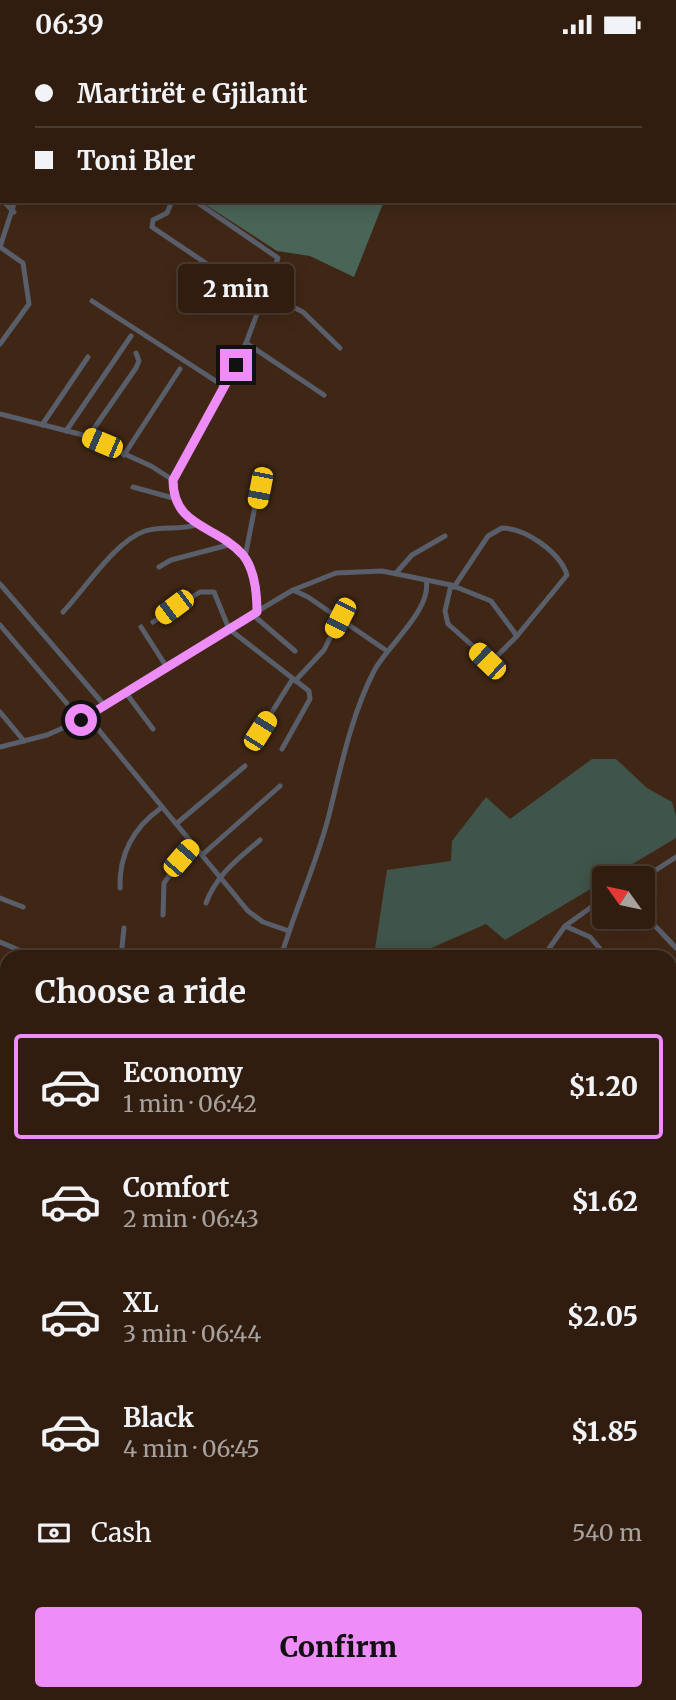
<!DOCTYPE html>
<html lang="en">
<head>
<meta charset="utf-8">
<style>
  body { margin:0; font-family:Merriweather,serif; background:#382619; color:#f1f3f6; height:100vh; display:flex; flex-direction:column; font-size:26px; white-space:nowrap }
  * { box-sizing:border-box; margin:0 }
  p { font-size:23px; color:#a8a29f }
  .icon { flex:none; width:38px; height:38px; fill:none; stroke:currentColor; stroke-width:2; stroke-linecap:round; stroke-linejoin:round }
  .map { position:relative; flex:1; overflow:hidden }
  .sheet { position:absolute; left:0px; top:901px; width:677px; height:751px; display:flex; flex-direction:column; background:#301d10; border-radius:21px 21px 0 0; box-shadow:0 4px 18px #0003,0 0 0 2px #4b3b30 }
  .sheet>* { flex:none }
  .guide { position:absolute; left:0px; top:0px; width:677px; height:154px; box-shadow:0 4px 18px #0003,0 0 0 2px #4b3b30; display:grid; align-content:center; height:154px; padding:0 35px; background:#301d10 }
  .needle { width:46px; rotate:303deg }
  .fabs { position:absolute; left:592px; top:817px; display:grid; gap:14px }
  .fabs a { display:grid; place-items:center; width:63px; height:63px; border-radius:7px; background:#301d10; box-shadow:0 4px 18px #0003,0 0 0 2px #4b3b30; font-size:35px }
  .end { position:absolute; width:32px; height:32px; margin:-16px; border:9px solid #ee8cf8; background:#111; box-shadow:0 0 0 4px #111 }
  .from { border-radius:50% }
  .bubble { position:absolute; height:49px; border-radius:7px; background:#301d10; box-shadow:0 4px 18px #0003,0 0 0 2px #4b3b30; font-size:23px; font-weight:800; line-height:49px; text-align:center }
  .car { position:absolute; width:21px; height:42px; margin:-21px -10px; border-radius:9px; box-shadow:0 0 5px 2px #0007; background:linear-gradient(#f5c518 24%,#345 0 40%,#f5c518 0 76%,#345 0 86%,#f5c518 0) }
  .guide b { display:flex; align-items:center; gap:24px; height:66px; font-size:26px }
  .guide b+b { border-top:2px solid #4b3b30 }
  .guide i { width:18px; height:18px; background:#f1f3f6 }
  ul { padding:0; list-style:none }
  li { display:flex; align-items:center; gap:21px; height:105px; margin:0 14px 10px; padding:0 21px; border:4px solid transparent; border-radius:7px }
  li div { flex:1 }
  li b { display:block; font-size:26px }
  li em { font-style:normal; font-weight:800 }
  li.active { border-color:#ee8cf8 }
  li>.icon { width:63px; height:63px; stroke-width:1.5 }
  h2 { padding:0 35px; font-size:32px; line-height:84px }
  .pay { display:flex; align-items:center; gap:18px; height:77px; padding:0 35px; font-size:26px }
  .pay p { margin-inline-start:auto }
  .action { display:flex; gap:14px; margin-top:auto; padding:14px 35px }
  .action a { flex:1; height:80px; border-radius:7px; background:#ee8cf8; color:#111; font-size:28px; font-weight:800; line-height:80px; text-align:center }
  .status { display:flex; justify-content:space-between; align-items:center; height:49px; padding:0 35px; background:#301d10; direction:ltr }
  .status svg { height:19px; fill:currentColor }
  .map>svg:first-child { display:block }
  .green { fill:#3f544a }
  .forest { fill:#496557 }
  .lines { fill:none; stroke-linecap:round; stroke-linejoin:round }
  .minor { stroke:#595e6b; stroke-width:5 }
  .primary { stroke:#838da7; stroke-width:8 }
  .route { stroke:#ee8cf8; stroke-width:9 }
</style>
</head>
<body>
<div class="status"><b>06:39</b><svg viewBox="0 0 49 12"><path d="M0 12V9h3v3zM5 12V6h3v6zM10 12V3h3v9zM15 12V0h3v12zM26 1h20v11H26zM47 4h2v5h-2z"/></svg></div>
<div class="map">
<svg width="676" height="1651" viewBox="0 0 676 1651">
  <rect width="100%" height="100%" fill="#402715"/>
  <!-- green -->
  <path class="green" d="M592 710H616L647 739 672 753 676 767V789L505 891 486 875 413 907 375 900 387 821 451 812 452 792 486 748 510 770Z"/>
  <!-- forest -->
  <g class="forest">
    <path d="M122 0H544L123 2Z"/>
    <path d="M200 152H384L354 228 310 207 277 202Z"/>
  </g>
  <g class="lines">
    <!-- minor -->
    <g class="minor">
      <path d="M3 152 14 163"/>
      <path d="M172 152 167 164 153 171 152 178 262 252"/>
      <path d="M195 152 278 209 246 294"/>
      <path d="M0 198 23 214 29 255 0 295"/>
      <path d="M0 198 15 152"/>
      <path d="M265 244 303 263 340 299"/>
      <path d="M92 252 225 338"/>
      <path d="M0 365 83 386 151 417 173 431"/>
      <path d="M42 376 88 308"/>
      <path d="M66 382 131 287"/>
      <path d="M88 388 136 319 139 312 136 304"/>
      <path d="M124 406 180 320"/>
      <path d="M133 438 173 449"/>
      <path d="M245 508 262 422"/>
      <path d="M159 518 171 511 232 495"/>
      <path d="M396 524 412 506 445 487"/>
      <path d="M0 535 105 657"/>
      <path d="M451 536 445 562 448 575 491 613 517 587 567 526C560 503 525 479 502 479L488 487 454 538"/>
      <path d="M293 541 308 548 387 602"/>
      <path d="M63 563C85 540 115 492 145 482 162 476 181 482 199 475"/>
      <path d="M257 563C256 545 255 521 243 506 217 476 173 479 173 431L246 294 324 346"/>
      <path d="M253 566 295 602"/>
      <path d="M153 573 200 543H214L229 580 309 642 310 650 282 700"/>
      <path d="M0 576 81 671"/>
      <path d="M141 578 166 617"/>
      <path d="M295 632 324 601 340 569"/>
      <path d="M126 644 153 680"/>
      <path d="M0 663 24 692"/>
      <path d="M88 668 248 862 263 873 289 882"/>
      <path d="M260 682 292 631"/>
      <path d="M0 698 47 686 88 668 162 619 293 541 336 524 382 522 451 536 491 552 517 587"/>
      <path d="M176 775 245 717"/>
      <path d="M202 806 280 737"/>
      <path d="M642 830 676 808"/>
      <path d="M120 839C119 805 133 779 161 759"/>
      <path d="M0 849 23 858"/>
      <path d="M206 854C217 825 238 810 260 791"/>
      <path d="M642 863 676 899"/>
      <path d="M163 866 164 834 192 795"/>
      <path d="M565 877 590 888 607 908"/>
      <path d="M0 893 35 908"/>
      <path d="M121 908 124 879"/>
      <path d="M281 908C295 860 317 814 329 766 341 718 351 667 374 622 386 598 433 560 426 531"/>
      <path d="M543 908 565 877 604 849"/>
      <path d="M670 948 676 952"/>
      <path d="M670 974 676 979"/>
      <path d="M670 1012 673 1038"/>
      <path d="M672 1037 676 1058"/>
      <path d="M0 1064 7 1059"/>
      <path d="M0 1077 7 1081"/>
      <path d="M1 1145 7 1154"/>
      <path d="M0 1218 7 1230"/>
      <path d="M0 1245 7 1240"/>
      <path d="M0 1284 7 1279"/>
      <path d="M670 1322 676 1324"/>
      <path d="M670 1380 676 1382"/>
      <path d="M0 1388 7 1382"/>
      <path d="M670 1427 676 1429"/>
      <path d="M670 1470 676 1472"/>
      <path d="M0 1485 7 1479"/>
      <path d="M670 1518 676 1520"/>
      <path d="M0 1547 7 1539"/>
      <path d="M670 1577 676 1571"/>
      <path d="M670 1598 676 1592"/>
      <path d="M48 1645 62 1651"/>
      <path d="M67 1651 69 1645"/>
      <path d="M238 1651 243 1645"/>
      <path d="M293 1651 299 1645"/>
      <path d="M358 1651 364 1645"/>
      <path d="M436 1651 443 1645"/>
      <path d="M492 1651 500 1645"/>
      <path d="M591 1651 597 1645"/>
      <path d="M615 1651 621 1645"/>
    </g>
    <!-- primary -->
    <g class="primary">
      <path d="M0 1586 7 1588"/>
      <path d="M159 1645 175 1651"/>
    </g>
  </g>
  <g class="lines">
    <!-- route -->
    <path class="route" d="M81 671 257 563C257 545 255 521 243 506 217 476 173 479 173 431L236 316"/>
  </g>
</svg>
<div class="fabs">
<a><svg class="needle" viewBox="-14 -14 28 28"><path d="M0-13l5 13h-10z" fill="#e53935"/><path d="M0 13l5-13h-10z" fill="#a8a29f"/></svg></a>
</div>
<i class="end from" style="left:81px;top:671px"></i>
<i class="end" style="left:236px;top:316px"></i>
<div class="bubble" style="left:178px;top:215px;width:116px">2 min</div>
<i class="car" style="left:102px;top:394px;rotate:293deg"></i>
<i class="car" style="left:260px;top:439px;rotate:191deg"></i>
<i class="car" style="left:174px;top:558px;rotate:233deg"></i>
<i class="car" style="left:340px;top:569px;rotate:207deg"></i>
<i class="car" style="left:487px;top:612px;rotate:314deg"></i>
<i class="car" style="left:260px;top:682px;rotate:32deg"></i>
<i class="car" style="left:181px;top:809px;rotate:41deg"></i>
<div class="guide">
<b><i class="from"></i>Martirët e Gjilanit</b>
<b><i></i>Toni Bler</b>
</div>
<section class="sheet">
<h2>Choose a ride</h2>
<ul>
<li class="active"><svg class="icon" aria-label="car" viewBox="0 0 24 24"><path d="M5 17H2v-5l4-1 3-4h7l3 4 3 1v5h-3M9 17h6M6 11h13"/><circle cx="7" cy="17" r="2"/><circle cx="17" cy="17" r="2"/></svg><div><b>Economy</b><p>1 min · 06:42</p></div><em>$1.20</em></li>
<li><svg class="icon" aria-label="car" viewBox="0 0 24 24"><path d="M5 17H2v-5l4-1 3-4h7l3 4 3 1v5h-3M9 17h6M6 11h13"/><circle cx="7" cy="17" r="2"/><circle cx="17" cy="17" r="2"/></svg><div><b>Comfort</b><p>2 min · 06:43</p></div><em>$1.62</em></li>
<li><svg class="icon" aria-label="car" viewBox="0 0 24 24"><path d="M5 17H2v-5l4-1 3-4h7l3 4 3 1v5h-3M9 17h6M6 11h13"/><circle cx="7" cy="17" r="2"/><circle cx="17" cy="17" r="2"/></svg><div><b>XL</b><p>3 min · 06:44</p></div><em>$2.05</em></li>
<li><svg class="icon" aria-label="car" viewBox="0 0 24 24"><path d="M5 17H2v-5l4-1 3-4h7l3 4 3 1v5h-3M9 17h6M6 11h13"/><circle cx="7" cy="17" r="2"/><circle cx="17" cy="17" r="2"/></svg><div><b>Black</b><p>4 min · 06:45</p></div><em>$1.85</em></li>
</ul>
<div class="pay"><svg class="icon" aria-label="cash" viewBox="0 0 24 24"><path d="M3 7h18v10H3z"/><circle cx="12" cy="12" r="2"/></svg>Cash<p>540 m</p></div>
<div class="action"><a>Confirm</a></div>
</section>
</div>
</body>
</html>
